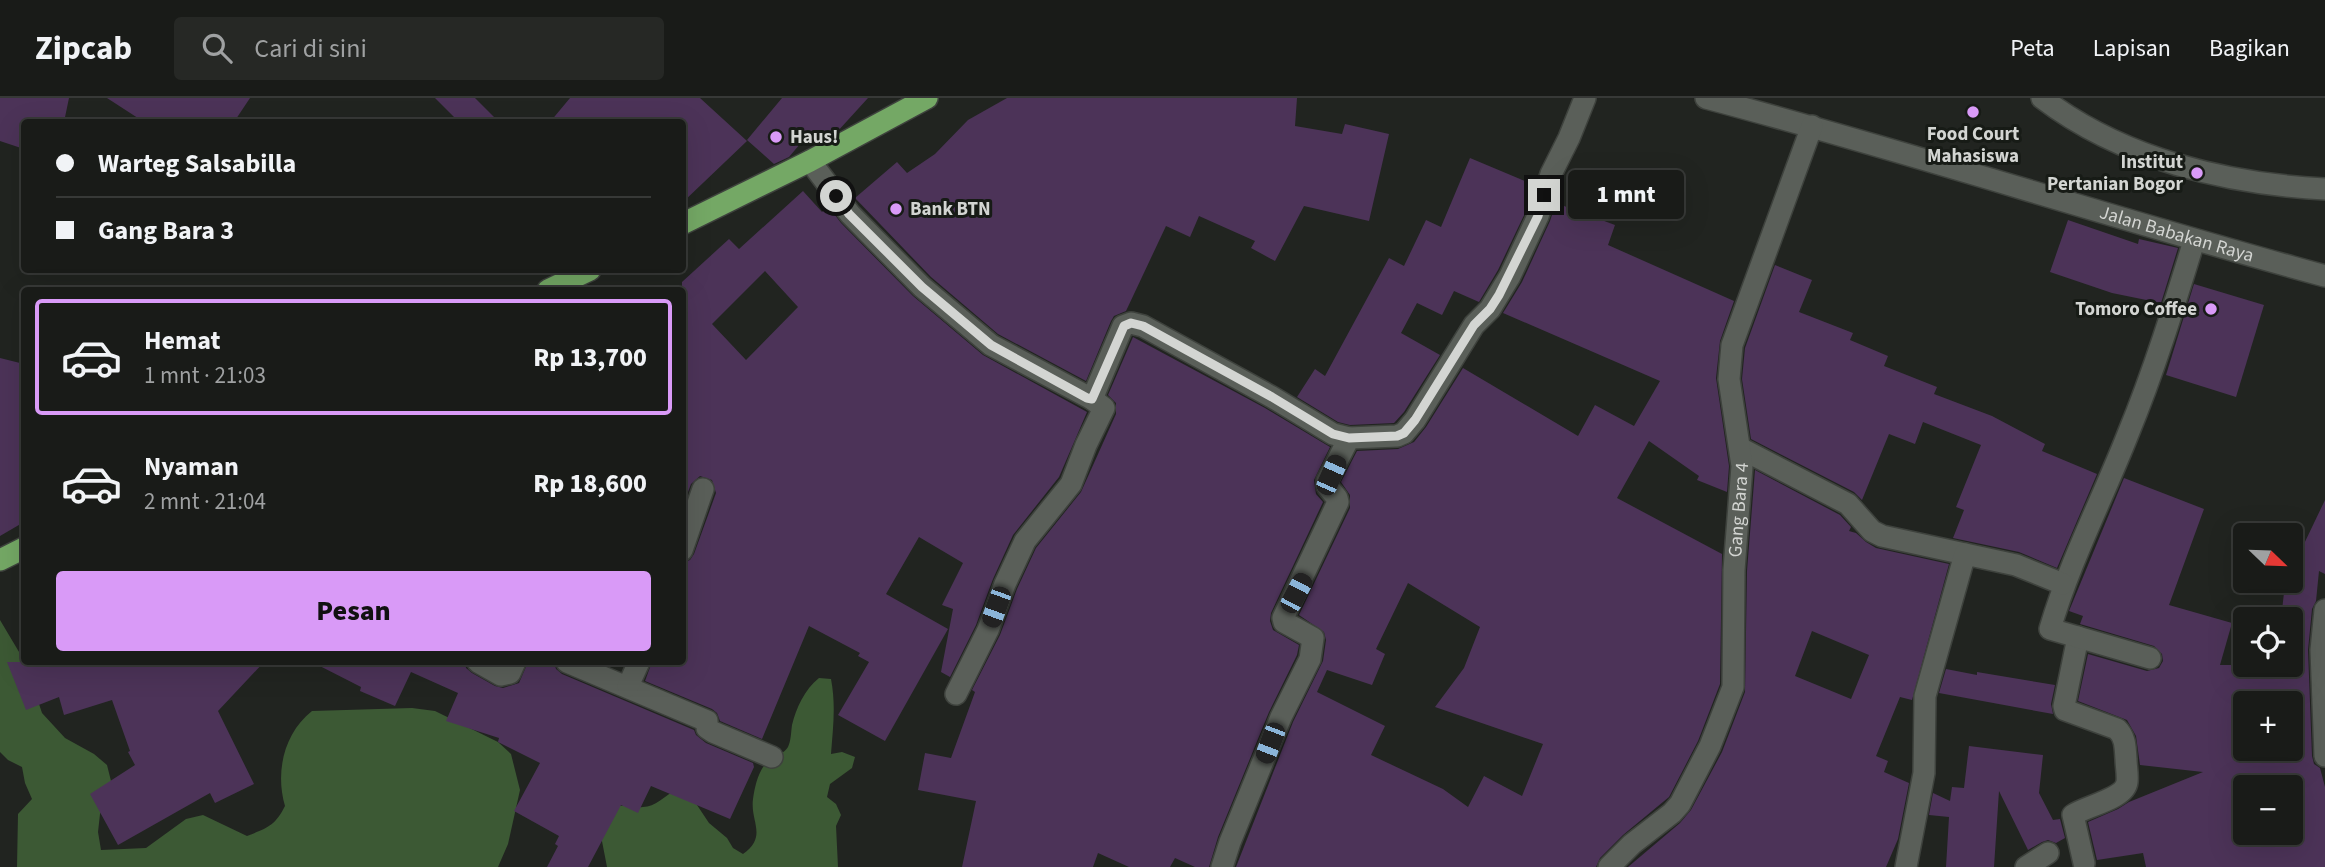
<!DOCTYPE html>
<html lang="id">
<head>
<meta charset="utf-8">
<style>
  body { margin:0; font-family:"Source Sans 3",sans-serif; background:#262825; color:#f1f3f6; height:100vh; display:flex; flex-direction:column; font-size:26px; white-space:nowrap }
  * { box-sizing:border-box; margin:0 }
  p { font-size:23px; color:#9fa1a2 }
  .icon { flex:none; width:38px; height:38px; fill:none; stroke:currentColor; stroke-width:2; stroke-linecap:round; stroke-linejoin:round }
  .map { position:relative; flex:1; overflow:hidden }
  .drawer { position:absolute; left:21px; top:189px; width:665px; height:378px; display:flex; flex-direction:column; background:#191b18; border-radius:7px; box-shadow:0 7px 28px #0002,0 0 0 2px #373937 }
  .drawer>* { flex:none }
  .banner { position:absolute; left:21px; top:21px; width:665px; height:154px; border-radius:7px; box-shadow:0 7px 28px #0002,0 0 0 2px #373937; display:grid; align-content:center; height:154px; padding:0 35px; background:#191b18 }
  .needle { width:46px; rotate:113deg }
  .tools { position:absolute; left:2233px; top:425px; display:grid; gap:14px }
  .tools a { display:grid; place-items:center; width:70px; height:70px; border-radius:7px; background:#191b18; box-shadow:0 7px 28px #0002,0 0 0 2px #373937; font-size:35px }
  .end { position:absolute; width:32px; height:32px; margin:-16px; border:9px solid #d3d5d2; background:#111; box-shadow:0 0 0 4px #111 }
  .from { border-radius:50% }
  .bubble { position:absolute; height:49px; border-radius:7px; background:#191b18; box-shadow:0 7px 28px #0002,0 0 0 2px #373937; font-size:23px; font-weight:800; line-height:49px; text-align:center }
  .car { position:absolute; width:21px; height:42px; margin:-21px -10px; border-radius:9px; box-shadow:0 0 5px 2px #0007; background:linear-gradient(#222 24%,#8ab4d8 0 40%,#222 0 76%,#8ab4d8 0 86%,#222 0) }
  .banner b { display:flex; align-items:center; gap:24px; height:66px; font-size:26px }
  .banner b+b { border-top:2px solid #373937 }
  .banner i { width:18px; height:18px; background:#f1f3f6 }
  ul { padding:12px 0 0; list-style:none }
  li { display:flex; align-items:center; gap:21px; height:116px; margin:0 14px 10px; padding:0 21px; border:4px solid transparent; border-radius:7px }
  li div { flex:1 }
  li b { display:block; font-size:26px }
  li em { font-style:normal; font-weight:800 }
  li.active { border-color:#d99af7 }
  li>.icon { width:63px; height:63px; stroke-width:1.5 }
  .button { display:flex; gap:14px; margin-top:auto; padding:14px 35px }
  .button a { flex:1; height:80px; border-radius:7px; background:#d99af7; color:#111; font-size:28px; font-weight:800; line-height:80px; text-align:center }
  header { display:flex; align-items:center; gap:42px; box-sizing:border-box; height:98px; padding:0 35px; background:#191b18; border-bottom:2px solid #373937 }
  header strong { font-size:33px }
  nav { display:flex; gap:38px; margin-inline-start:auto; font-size:24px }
  .search { width:490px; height:63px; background:#262825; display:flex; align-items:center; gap:18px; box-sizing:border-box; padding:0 24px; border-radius:7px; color:#9fa1a2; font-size:26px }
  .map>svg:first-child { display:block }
  .forest { fill:#3c5934 }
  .building { fill:#4c3358; fill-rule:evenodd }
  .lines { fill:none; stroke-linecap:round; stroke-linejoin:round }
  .minor-casing { stroke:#3e423d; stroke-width:24 }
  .highway-casing { stroke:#3e423d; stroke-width:24 }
  .minor { stroke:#5a5f59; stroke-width:21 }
  .highway { stroke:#74a865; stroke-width:21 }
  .route { stroke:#d3d5d2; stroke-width:9 }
  .poi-dot { fill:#d99af7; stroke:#171b16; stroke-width:2.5 }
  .labels { text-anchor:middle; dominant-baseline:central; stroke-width:6; stroke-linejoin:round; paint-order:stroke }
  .poi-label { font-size:19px; font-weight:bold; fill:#d3d5d2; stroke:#171b16; text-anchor:start }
  .street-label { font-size:19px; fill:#d3d5d2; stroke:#171b16 }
</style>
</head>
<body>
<header>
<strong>Zipcab</strong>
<div class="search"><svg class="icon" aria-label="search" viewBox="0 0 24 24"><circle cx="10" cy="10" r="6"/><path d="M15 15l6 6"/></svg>Cari di sini</div>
<nav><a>Peta</a><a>Lapisan</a><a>Bagikan</a></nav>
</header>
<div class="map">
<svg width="2325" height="769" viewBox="0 0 2325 769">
  <rect width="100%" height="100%" fill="#212420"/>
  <!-- forest -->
  <g class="forest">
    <path d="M0 522 25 564 42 615 65 640 94 656 107 667 111 683 100 716 98 734 101 752 146 750 186 721 203 717 247 738C267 730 275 728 285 708 275 674 284 635 312 613L412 610 435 613 498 644 511 656 520 692 508 746 498 769H17L18 716 32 701 25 685 22 669 8 662 0 654Z"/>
    <path d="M819 580 831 581C836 607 833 630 831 656L842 654 855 659 852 670 830 686 827 699 836 706 841 717 836 728 838 769H607L601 738 619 708C627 707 635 710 643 709 655 709 665 698 675 692L695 704 709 725 727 740 733 750 743 756C768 738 750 724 753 701 755 687 759 670 770 661 776 657 784 656 788 649 791 643 791 634 792 627 796 610 805 591 819 580Z"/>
  </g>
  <!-- building -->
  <g class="building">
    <path d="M0 0H69L64 24H24V51L0 43Z"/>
    <path d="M107 0H250L234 24H144Z"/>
    <path d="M435 0H475L499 24H459Z"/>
    <path d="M570 0H700L747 43 682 105V24H550Z"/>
    <path d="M782 0H868L837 34 821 42 811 33 789 59 774 66 747 42Z"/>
    <path d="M1007 0H1297L1295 28 1342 36 1345 26 1389 36 1369 123 1304 108 1275 163 1251 150 1255 143 1199 118 1190 139 1166 128 1126 213 1114 218 1111 223 1086 283 998 236 931 179 855 100 897 64 907 75 935 56 968 22Z"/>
    <path d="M1470 60 1527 84 1524 93 1531 96 1526 113 1498 172 1479 204 1454 193 1442 217 1417 205 1401 235 1440 257 1404 314 1394 325 1350 327 1338 324 1297 299 1315 271 1325 278 1389 160 1404 168 1426 122 1441 129Z"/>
    <path d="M803 93 822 114 828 108 841 125 913 198 983 257 1087 314 1059 379 1013 437 993 481 976 527 950 579 941 574 953 511 942 507 963 465 919 439 886 496 948 531 885 643 838 617 869 564 858 558 860 555 809 528 762 641 720 623 717 615 712 611 645 583 652 564H682V465L690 462 694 456 716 395 712 382 700 378 691 386 682 410V184L729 141 739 151ZM765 173 798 209 746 262 712 226Z"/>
    <path d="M1556 105 1615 127 1608 147 1734 203 1720 243 1716 280 1729 368 1727 394 1697 382 1699 378 1649 343 1617 400 1722 456 1720 586 1698 643 1669 699 1623 737 1600 760 1596 769H1236L1293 624 1323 563 1326 542 1324 534 1299 517 1350 410V397L1341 384 1357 353 1398 351 1414 344 1426 329 1463 270 1578 338 1595 307 1634 328 1660 283 1503 215 1522 184 1550 123ZM1408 485 1480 529 1464 570 1435 609 1543 646 1522 698 1484 678 1468 709 1443 691 1371 657 1385 628 1317 594 1327 572 1372 587 1385 556 1376 551Z"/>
    <path d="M2068 122 2138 146 2139 141 2178 150 2161 205 2112 195 2050 174Z"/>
    <path d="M1775 167 1812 182 1799 214 1853 235 1850 242 1888 258 1884 268 1937 289 1934 296 1992 318 2045 346 2042 353 2097 376 2057 470 2019 454 1953 440 1964 412 1956 409 1981 347 1923 324 1915 346 1889 336 1862 402 1854 394 1751 341 1742 281 1745 250Z"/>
    <path d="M2194 186 2264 207 2236 299 2166 277Z"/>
    <path d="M1133 239 1265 310 1330 349 1314 382 1316 396 1323 404 1271 515 1270 523 1273 532 1299 547 1297 557 1269 614 1218 739 1209 769H1195L1175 760 1170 769H1129L1098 755 1093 769H962L976 703 918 692 925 655 951 660 975 594 972 592 1000 537 1017 491 1036 450 1081 394 1116 316V305L1108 297Z"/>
    <path d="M0 260 24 266V424L0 438Z"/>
    <path d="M1755 372 1840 417 1851 429 1849 433 1856 435 1866 444 1876 450 1949 466 1912 602 1900 599 1876 658 1888 663 1884 674 1909 685 1898 741 1886 769H1628L1680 725 1691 712 1722 654 1745 594 1747 473ZM1812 533 1869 557 1851 601 1795 578Z"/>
    <path d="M2124 380 2204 411 2169 507 2232 525 2220 567H2291V522L2281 521 2285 486 2286 483H2291V473L2325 402V476L2319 473 2316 503 2312 511 2308 552 2312 658 2314 666 2320 670 2325 689V769H2146L2143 755 2097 762 2088 724 2118 711 2129 704 2203 674 2140 667 2136 638 2127 622 2078 603 2088 556 2147 573 2159 570 2163 563 2162 556 2154 548 2080 526 2083 518 2069 513ZM2245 606H2291V651H2245ZM2245 690H2291V735H2245Z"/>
    <path d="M7 564H264L218 613 254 686 215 705 210 695 118 747 90 696 135 667 128 654 130 653 112 602 64 617 59 599 26 612Z"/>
    <path d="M312 564H465L466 570 472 575 495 588 503 590 519 585 528 564H554L556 571 562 576 694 632 696 637 706 645 753 665 754 669 730 721 651 688 638 715 621 707 588 769H547L558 748 555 746 559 738 514 713 540 665 498 644 499 640 446 623 458 595 411 574 395 608 360 593 361 589Z"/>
    <path d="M1946 571 1977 577V574L2055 587 2051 606 2053 616 1939 595Z"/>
    <path d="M1969 648 2043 657 2039 695 2053 722 2060 721 2065 740 2056 745 2048 742 2042 744 2028 752 1999 693 1994 769H1946L1949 719 1929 717 1933 695 1950 703 1952 689 1964 690Z"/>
  </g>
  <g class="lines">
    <!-- minor casing -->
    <g class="minor-casing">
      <g id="minor">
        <path id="s1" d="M1706 0C1914 55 2118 122 2325 178"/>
        <path d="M2042 0C2122 61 2227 86 2325 91"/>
        <path d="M810 63 850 116 922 189 991 247 1092 301"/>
        <path d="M1740 350 1848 406 1872 433 1882 438 1965 456"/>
        <path d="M682 452 703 391"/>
        <path d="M2325 512 2321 552 2325 658"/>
        <path d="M2078 539 2064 608 2065 612 2117 631C2126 640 2125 650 2126 661 2126 668 2128 677 2127 684 2125 701 2086 708 2073 717L2084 765"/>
        <path d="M2150 560 2050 531C2070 463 2102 402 2128 336 2154 273 2174 208 2194 143"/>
        <path d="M478 564 501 577 510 575 515 564"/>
        <path d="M567 564 707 623V630L713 634 772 659"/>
        <path d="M628 588 639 564"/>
        <path d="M956 596 988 532 1005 486 1025 443 1071 386 1086 347 1104 310 1092 301 1123 228 1131 225 1143 228 1272 299 1333 336 1349 340"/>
        <path d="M1222 769 1230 744 1281 619 1310 561 1313 540 1284 524 1283 520 1338 404 1337 400 1327 388V383L1349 340 1397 338 1404 335 1415 322 1474 227 1490 211 1510 178 1538 118 1551 76 1569 40 1585 0"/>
        <path id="s2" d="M1609 769 1632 746 1672 715 1680 706 1710 648 1733 589 1734 472 1742 368 1729 281 1732 247 1812 28"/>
        <path d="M1906 769 1924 675 1925 598 1965 456 2016 467 2063 486"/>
        <path d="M2026 769 2048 755"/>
      </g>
    </g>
    <!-- highway casing -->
    <g class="highway-casing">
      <g id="highway">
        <path d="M682 126 810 63 927 0"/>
        <path d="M548 192 590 172"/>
        <path d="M0 462 24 450"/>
      </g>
    </g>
    <!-- minor -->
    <use href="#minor" class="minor"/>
    <!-- highway -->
    <use href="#highway" class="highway"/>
  </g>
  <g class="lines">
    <!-- route -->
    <path class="route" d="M836 98 849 116 922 189 991 247 1087 300 1092 301 1124 228 1131 225 1143 228 1272 299 1333 336 1349 340 1397 338 1404 335 1415 322 1474 227 1490 211 1499 197 1538 118 1544 97"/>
  </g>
  <!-- markers -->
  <g class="poi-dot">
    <circle cx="1973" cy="14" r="7"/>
    <circle cx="776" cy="39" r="7"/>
    <circle cx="2197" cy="75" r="7"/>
    <circle cx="896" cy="111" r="7"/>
    <circle cx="2211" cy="211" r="7"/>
  </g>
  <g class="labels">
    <!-- poi labels -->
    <g class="poi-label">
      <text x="1973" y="36" text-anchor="middle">Food Court<tspan x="1973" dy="22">Mahasiswa</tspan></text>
      <text x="790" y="39">Haus!</text>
      <text x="2183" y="64" text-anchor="end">Institut<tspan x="2183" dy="22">Pertanian Bogor</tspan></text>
      <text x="910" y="111">Bank BTN</text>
      <text x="2197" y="211" text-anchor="end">Tomoro Coffee</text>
    </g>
    <!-- street labels -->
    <g class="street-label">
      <text stroke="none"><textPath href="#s1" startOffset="490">Jalan Babakan Raya</textPath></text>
      <text stroke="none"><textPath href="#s2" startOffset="401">Gang Bara 4</textPath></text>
    </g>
  </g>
</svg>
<div class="tools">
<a><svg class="needle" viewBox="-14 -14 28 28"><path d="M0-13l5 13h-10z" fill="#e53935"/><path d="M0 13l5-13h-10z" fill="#9fa1a2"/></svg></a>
<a><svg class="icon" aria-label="locate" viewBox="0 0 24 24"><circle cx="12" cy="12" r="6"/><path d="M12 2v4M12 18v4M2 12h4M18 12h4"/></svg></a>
<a>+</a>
<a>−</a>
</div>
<i class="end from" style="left:836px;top:98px"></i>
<i class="end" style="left:1544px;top:97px"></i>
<div class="bubble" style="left:1568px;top:72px;width:116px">1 mnt</div>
<i class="car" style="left:1331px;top:377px;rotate:24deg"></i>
<i class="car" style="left:1296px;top:495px;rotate:28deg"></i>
<i class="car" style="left:996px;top:509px;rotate:200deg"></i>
<i class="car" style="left:1270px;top:645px;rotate:201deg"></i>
<div class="banner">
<b><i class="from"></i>Warteg Salsabilla</b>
<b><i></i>Gang Bara 3</b>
</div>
<section class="drawer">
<ul>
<li class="active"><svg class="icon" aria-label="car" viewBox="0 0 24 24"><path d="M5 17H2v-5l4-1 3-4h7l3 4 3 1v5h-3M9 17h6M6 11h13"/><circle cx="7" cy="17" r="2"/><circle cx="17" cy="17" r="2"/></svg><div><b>Hemat</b><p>1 mnt · 21:03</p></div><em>Rp 13,700</em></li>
<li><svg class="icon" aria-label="car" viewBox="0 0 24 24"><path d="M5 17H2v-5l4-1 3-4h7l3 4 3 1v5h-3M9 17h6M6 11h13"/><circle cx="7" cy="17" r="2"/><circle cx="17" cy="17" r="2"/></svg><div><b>Nyaman</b><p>2 mnt · 21:04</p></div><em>Rp 18,600</em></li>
</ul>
<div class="button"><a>Pesan</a></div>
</section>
</div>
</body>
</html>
